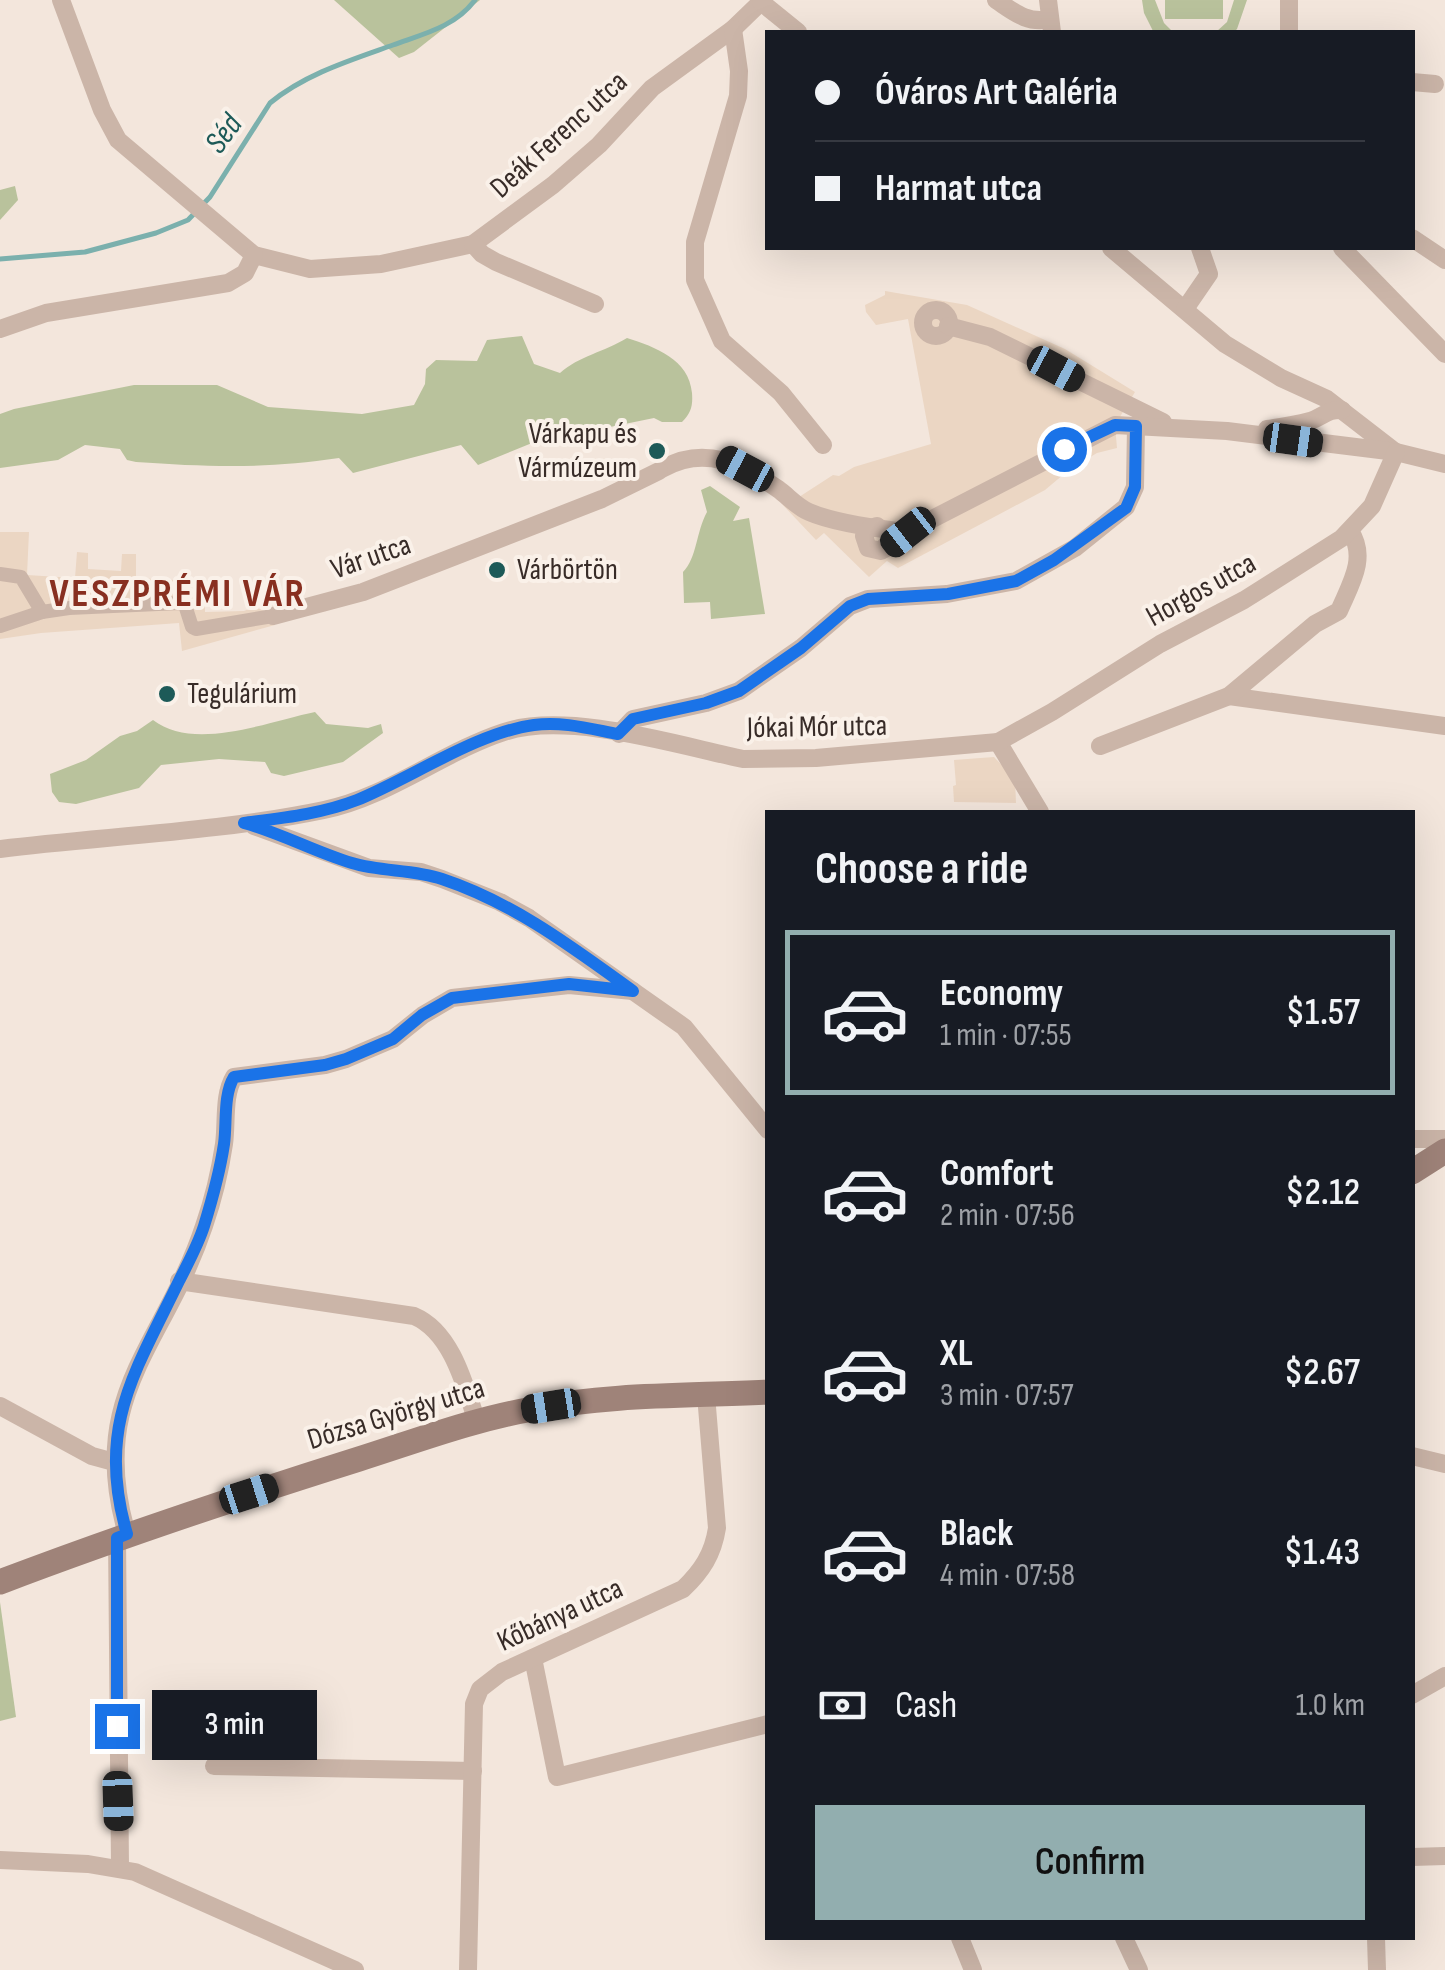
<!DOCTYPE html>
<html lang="en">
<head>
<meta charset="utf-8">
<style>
  body { margin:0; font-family:"Sofia Sans Condensed",sans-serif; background:#242831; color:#f1f3f6; height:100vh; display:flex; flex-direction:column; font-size:38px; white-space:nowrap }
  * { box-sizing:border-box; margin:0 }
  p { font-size:32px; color:#9ea1a6 }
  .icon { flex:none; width:55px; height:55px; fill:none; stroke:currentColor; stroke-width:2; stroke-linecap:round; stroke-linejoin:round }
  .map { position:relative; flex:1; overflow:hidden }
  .drawer { position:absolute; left:765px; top:810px; width:650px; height:1130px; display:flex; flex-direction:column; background:#171b24; border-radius:0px; box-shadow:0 10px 40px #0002 }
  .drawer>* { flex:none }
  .hud { position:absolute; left:765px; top:30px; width:650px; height:220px; border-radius:0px; box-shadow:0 10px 40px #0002; display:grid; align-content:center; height:220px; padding:0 50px; background:#171b24 }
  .end { position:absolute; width:45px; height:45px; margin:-22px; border:12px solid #1a73e8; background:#fff; box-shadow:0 0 0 5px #fff }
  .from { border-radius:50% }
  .bubble { position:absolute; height:70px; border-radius:0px; background:#171b24; box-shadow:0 10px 40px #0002; font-size:32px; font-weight:600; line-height:70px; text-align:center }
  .car { position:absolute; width:30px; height:60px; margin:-30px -15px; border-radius:12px; box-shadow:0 0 8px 2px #0007; background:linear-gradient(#222 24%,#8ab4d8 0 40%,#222 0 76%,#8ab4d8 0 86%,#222 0) }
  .hud b { display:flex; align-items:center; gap:35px; height:95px; font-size:38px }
  .hud b+b { border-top:2px solid #363941 }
  .hud i { width:25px; height:25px; background:#f1f3f6 }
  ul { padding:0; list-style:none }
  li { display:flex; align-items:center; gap:30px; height:165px; margin:0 20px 15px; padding:0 30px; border:5px solid transparent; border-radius:0px }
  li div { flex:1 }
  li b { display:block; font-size:38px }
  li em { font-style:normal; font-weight:600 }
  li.selected { border-color:#92aeaf }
  li>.icon { width:90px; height:90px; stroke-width:1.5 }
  h2 { padding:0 50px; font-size:45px; line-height:120px }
  .pay { display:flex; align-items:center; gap:25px; height:110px; padding:0 50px; font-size:38px }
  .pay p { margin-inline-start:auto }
  .cta { display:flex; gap:20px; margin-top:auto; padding:20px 50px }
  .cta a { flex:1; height:115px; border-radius:0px; background:#92aeaf; color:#111; font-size:40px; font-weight:600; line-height:115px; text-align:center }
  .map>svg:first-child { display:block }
  .green { fill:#b9c29c }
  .plaza { fill:#ebd6c3 }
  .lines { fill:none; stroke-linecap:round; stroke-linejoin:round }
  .stream { stroke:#7bb0ad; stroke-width:5 }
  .pedestrian { stroke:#cbb5a8; stroke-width:14 }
  .minor { stroke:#cbb5a8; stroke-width:18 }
  .secondary { stroke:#9f8379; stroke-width:25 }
  .route { stroke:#1a73e8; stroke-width:12 }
  .poi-dot { fill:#1d5a58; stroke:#faf1e9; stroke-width:4 }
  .labels { text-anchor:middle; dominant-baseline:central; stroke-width:8; stroke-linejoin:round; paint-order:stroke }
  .street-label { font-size:30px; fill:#382c28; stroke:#faf1e9 }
  .poi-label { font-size:30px; fill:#382c28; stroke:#faf1e9; text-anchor:start }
  .water-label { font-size:32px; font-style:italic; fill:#1d5a58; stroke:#faf1e9 }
  .district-label { font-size:40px; font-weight:bold; letter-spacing:2.5px; fill:#882f20; stroke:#faf1e9 }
</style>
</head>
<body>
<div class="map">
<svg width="1445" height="1970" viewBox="0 0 1445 1970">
  <rect width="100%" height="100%" fill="#f3e6dc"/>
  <!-- green -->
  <g class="green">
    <path d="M334 0H480L414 52 399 58Z"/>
    <path d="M1142 0H1155L1164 23 1173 32 1153 31 1144 13Z"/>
    <rect x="1165" y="0" width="58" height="19"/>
    <path d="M1234 0H1247L1237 29 1234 32H1216L1227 22Z"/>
    <path d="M15 186 18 200 0 220V190Z"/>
    <path d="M522 336 534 364 560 373C579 356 604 352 627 338 655 347 689 359 692 393 693 406 691 413 682 422H662L654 418 532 443 478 465 461 445 353 473 339 458C266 469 209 467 136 462L127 460 120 449 85 445 58 460 0 468V414L14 409 134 385H217L268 407 362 414 414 405 425 384 426 369 436 360 477 361 487 340Z"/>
    <path d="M710 486 740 507 733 521 749 518 765 614 711 619 710 602 684 603 683 572C697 558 696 532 707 512L701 490Z"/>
    <path d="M315 712 326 724 368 728 381 724 383 733 343 762 284 776 271 773 265 762 219 759 161 765 139 788 76 804 59 802 52 792 50 774 86 760 120 736 137 731 153 720C194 752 270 721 315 712Z"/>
    <path d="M0 1602 16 1717 0 1721Z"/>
  </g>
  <!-- plaza -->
  <g class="plaza">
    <path d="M885 291 967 305 1065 349 1135 392 1115 425 1117 448 1097 453 1070 469 1045 490 898 568 887 561 869 577 824 533 816 540 781 503 799 497 833 475 839 476 854 467 931 444 908 319 876 325 866 312 865 305 885 295Z"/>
    <path d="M0 532H29L27 575 75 578 77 552 88 553V569L121 571 122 554H136V578L175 580 205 606V612L244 611 254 607 271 613 275 625 182 651 179 623 41 633 0 639Z"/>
    <path d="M994 757 1015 779 1016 803 954 802 953 786 956 785 954 760Z"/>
  </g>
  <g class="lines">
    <!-- stream -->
    <path class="stream" d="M0 259 85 252 156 233 188 220 210 197 270 103C305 74 351 60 393 45 423 34 455 27 475 0"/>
    <!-- pedestrian -->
    <g class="pedestrian">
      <path d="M0 574 21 577 42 612"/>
      <path d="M0 626 42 612 69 608 180 603 185 605 192 627 196 629 273 616"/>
    </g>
    <!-- minor -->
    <g class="minor">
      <path d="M61 0 102 110 118 140 254 255 310 269 381 264 473 244 553 185 599 145 652 88 733 29 761 2"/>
      <path d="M996 0C1014 12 1027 24 1050 19"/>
      <path d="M1048 0 1052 32"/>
      <path d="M761 2 798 32"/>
      <path d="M733 29 739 71 738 96 695 242V280L722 341 781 393 823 445"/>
      <path d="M1289 32V0"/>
      <path d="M1412 82 1435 84"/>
      <path d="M1412 238 1445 260"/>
      <path d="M473 244 482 254 496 262 595 304"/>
      <path d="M1111 248 1225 344 1281 378 1327 399 1393 450"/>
      <path d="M1342 248 1445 354"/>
      <path d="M1185 309 1209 274 1200 248"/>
      <circle cx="936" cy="323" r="13"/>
      <path d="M948 326 990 337 1163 422"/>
      <path d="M0 329 46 313 228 283 245 273 254 255"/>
      <path d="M1267 429C1282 427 1295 425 1310 421 1323 417 1327 409 1342 410"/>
      <path d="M664 468C705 445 742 464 778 489 788 496 797 507 809 512 834 523 880 529 907 532"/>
      <path d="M877 526 869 529 864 536 868 548 881 551 890 541"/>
      <path d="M885 549 907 532 1115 425 1227 431 1396 452 1445 464"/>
      <path d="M273 616 363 592 602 499 659 471"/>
      <path d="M1229 696 1445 726"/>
      <path d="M619 734 633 719 706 703 739 691 801 648 850 606 868 599 947 594 1016 581 1075 548 1126 507 1135 487 1136 426"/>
      <path d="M998 742 1040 812"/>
      <path d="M1100 746 1229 696 1315 624 1339 611C1350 585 1368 558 1350 531"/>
      <path d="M254 826 369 868 421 872 442 879 500 902 529 918 684 1027 768 1130"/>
      <path d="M0 849C107 836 218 832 324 810 388 797 443 752 504 732 568 711 677 745 743 759L816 758 998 742 1052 712 1160 644 1244 600 1342 538 1372 506 1396 452"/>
      <path d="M1412 1139H1445"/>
      <path d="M179 1281 414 1316C452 1332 465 1386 477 1422"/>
      <path d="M0 1406 92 1456 114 1462"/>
      <path d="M1412 1456 1445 1464"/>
      <path d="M127 1534C86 1394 164 1346 204 1226 213 1200 220 1171 224 1144 227 1123 223 1095 234 1077L325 1065 346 1059 393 1039 423 1015 452 998 569 985 633 991"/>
      <path d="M117 1537 120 1867"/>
      <path d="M533 1658 557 1777 768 1724"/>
      <path d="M1412 1695 1445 1676"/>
      <path d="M214 1766 473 1771"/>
      <path d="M1412 1857 1445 1856"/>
      <path d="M0 1860 88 1864 135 1872 355 1970"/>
      <path d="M960 1938 973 1970"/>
      <path d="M1124 1938 1139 1970"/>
      <path d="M1376 1938 1377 1970"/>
      <path d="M468 1970 474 1704 480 1689 502 1672 683 1589C702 1571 713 1554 717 1528L706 1395"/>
    </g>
    <!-- secondary -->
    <g class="secondary">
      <path d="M1412 1172 1445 1151"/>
      <path d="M0 1582C118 1537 238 1497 359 1459 416 1441 474 1419 533 1409 610 1394 689 1396 768 1392"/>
    </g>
  </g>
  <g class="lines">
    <!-- route -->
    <path class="route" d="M117 1726V1538L127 1534C96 1428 134 1374 179 1281 188 1263 198 1245 204 1226 212 1200 220 1171 224 1144 227 1123 223 1095 234 1077L325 1065 346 1059 393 1039 422 1015 452 998 569 984 633 991C572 947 514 903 442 879 413 869 381 872 352 863 315 852 281 833 244 823 282 818 321 814 357 800 411 778 478 732 534 725 562 721 591 729 618 734L633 719 706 703 739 691 801 648 850 606 868 599 948 594 1016 581 1054 560 1126 508 1135 487 1136 426 1115 425 1064 449"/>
  </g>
  <!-- markers -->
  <g class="poi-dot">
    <circle cx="657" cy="451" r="10"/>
    <circle cx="497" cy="570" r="10"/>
    <circle cx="167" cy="694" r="10"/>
  </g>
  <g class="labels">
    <!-- street labels -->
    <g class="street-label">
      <text transform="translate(559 135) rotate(-42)">Deák Ferenc utca</text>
      <text transform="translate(371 557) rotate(-19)">Vár utca</text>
      <text transform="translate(1201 590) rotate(-29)">Horgos utca</text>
      <text transform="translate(817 727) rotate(-1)">Jókai Mór utca</text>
      <text transform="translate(396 1414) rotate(-17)">Dózsa György utca</text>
      <text transform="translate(560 1615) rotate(-25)">Kőbánya utca</text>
    </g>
    <!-- poi labels -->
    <g class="poi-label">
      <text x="637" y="434" text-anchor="end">Várkapu és<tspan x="637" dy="34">Vármúzeum</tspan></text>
      <text x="517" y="570">Várbörtön</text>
      <text x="187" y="694">Tegulárium</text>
    </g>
    <!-- water labels -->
    <g class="water-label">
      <text transform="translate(224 134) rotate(-54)">Séd</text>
    </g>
    <!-- district labels -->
    <g class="district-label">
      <text x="178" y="594">VESZPRÉMI VÁR</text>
    </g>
  </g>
</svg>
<i class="end from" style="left:1064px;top:449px"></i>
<i class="end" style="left:117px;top:1726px"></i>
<div class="bubble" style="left:152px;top:1690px;width:165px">3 min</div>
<i class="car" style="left:1056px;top:369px;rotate:118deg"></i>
<i class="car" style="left:1293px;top:440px;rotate:98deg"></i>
<i class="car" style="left:745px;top:469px;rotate:298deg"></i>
<i class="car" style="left:908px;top:532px;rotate:232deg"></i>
<i class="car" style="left:551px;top:1406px;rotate:261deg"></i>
<i class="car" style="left:249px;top:1494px;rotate:72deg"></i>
<i class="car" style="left:118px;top:1801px;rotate:178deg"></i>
<div class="hud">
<b><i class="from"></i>Óváros Art Galéria</b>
<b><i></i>Harmat utca</b>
</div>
<section class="drawer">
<h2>Choose a ride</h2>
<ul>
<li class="selected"><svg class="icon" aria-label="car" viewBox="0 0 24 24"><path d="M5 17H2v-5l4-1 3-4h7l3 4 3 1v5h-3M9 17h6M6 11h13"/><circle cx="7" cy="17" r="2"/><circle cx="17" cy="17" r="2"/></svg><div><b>Economy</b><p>1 min · 07:55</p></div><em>$1.57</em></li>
<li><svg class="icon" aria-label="car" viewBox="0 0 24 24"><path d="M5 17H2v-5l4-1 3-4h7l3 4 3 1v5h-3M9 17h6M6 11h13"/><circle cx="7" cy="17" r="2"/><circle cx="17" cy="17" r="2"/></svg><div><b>Comfort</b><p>2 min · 07:56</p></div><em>$2.12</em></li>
<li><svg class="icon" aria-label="car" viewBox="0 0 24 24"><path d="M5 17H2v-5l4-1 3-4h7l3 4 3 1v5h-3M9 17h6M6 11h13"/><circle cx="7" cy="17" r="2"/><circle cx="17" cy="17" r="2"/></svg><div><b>XL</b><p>3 min · 07:57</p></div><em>$2.67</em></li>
<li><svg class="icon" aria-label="car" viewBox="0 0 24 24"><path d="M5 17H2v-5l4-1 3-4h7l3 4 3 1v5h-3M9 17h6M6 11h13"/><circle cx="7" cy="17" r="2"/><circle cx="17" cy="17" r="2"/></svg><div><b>Black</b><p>4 min · 07:58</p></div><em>$1.43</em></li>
</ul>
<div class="pay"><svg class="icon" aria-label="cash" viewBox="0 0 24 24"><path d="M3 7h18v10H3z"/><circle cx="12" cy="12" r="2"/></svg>Cash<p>1.0 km</p></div>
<div class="cta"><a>Confirm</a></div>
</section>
</div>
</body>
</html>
